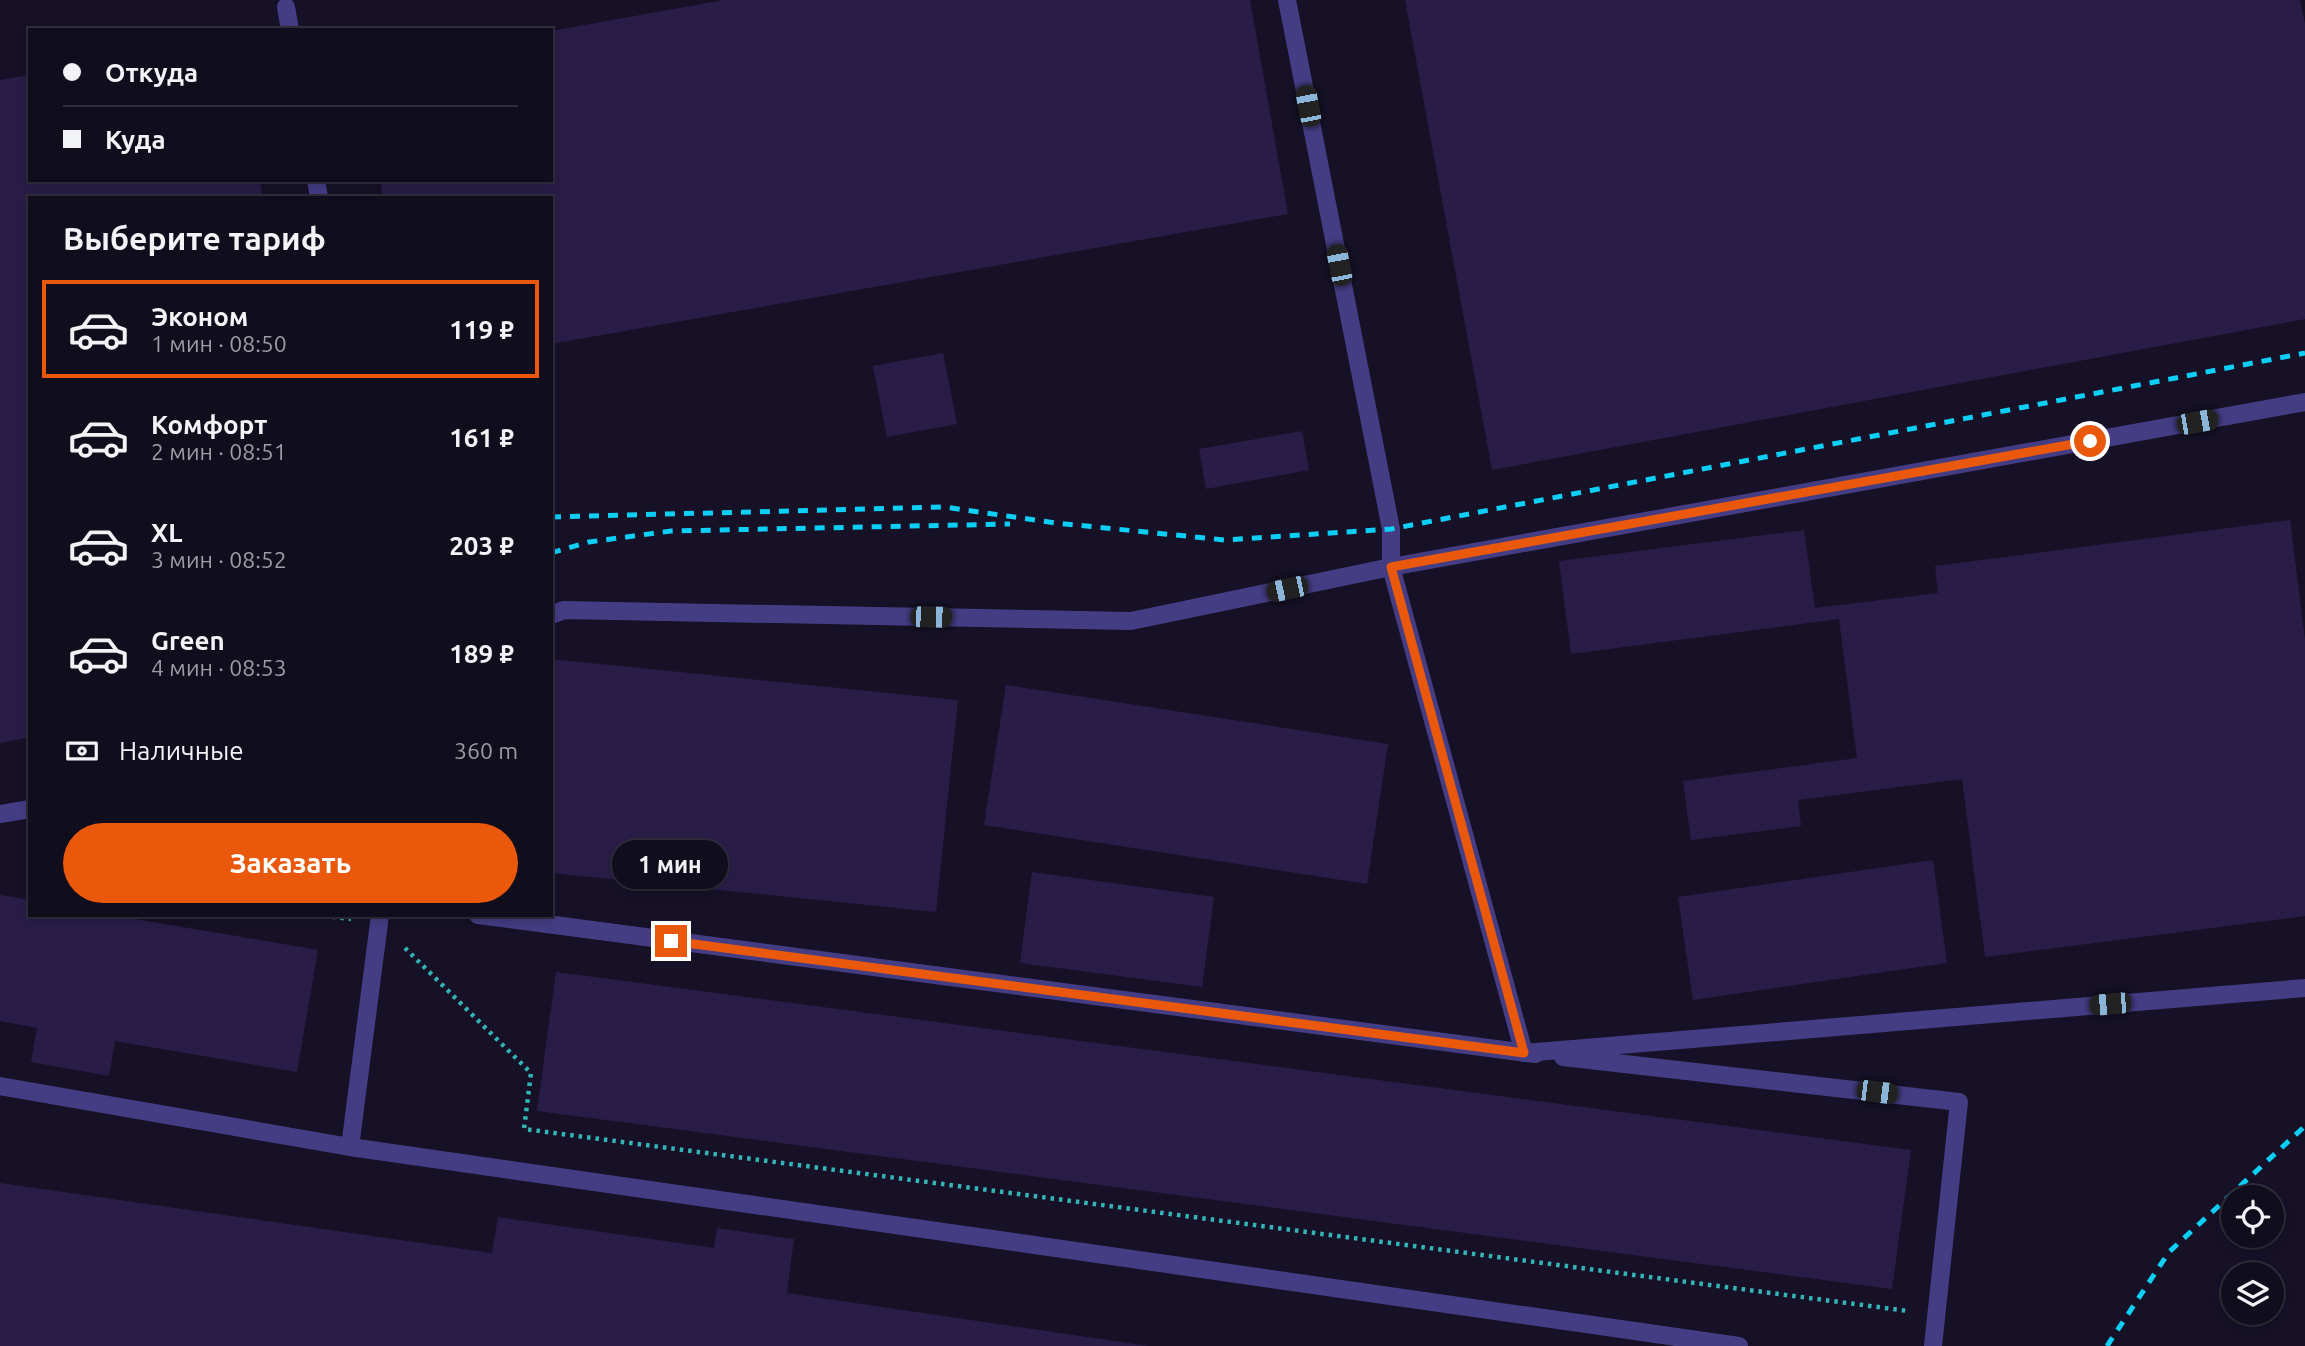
<!DOCTYPE html>
<html lang="ru">
<head>
<meta charset="utf-8">
<style>
  body { margin:0; font-family:Ubuntu,sans-serif; background:#191626; color:#f1f3f6; height:100vh; display:flex; flex-direction:column; font-size:26px; white-space:nowrap }
  * { box-sizing:border-box; margin:0 }
  p { font-size:23px; color:#9c9ca4 }
  .icon { flex:none; width:38px; height:38px; fill:none; stroke:currentColor; stroke-width:2; stroke-linecap:round; stroke-linejoin:round }
  .map { position:relative; flex:1; overflow:hidden }
  .sheet { position:absolute; left:28px; top:196px; width:525px; height:721px; display:flex; flex-direction:column; background:#100d1d; border-radius:0px; box-shadow:0 4px 10px #0003,0 0 0 2px #302d3b }
  .sheet>* { flex:none }
  .top-card { position:absolute; left:28px; top:28px; width:525px; height:154px; border-radius:0px; box-shadow:0 4px 10px #0003,0 0 0 2px #302d3b; display:grid; align-content:center; height:154px; padding:0 35px; background:#100d1d }
  .fabs { position:absolute; left:2221px; top:1185px; display:grid; gap:14px }
  .fabs a { display:grid; place-items:center; width:63px; height:63px; border-radius:50%; background:#100d1d; box-shadow:0 4px 10px #0003,0 0 0 2px #302d3b; font-size:35px }
  .end { position:absolute; width:32px; height:32px; margin:-16px; border:9px solid #ea580c; background:#fff; box-shadow:0 0 0 4px #fff }
  .from { border-radius:50% }
  .bubble { position:absolute; height:49px; border-radius:24px; background:#100d1d; box-shadow:0 4px 10px #0003,0 0 0 2px #302d3b; font-size:23px; font-weight:700; line-height:49px; text-align:center }
  .car { position:absolute; width:21px; height:42px; margin:-21px -10px; border-radius:9px; box-shadow:0 0 5px 2px #0007; background:linear-gradient(#222 24%,#8ab4d8 0 40%,#222 0 76%,#8ab4d8 0 86%,#222 0) }
  .top-card b { display:flex; align-items:center; gap:24px; height:66px; font-size:26px }
  .top-card b+b { border-top:2px solid #302d3b }
  .top-card i { width:18px; height:18px; background:#f1f3f6 }
  ul { padding:0; list-style:none }
  li { display:flex; align-items:center; gap:21px; height:98px; margin:0 14px 10px; padding:0 21px; border:4px solid transparent; border-radius:0px }
  li div { flex:1 }
  li b { display:block; font-size:26px }
  li em { font-style:normal; font-weight:700 }
  li.on { border-color:#ea580c }
  li>.icon { width:63px; height:63px; stroke-width:1.5 }
  h2 { padding:0 35px; font-size:32px; line-height:84px }
  .pay { display:flex; align-items:center; gap:18px; height:77px; padding:0 35px; font-size:26px }
  .pay p { margin-inline-start:auto }
  .button { display:flex; gap:14px; margin-top:auto; padding:14px 35px }
  .button a { flex:1; height:80px; border-radius:42px; background:#ea580c; color:#fff; font-size:28px; font-weight:700; line-height:80px; text-align:center }
  .map>svg:first-child { display:block }
  .building { fill:#291d47 }
  .lines { fill:none; stroke-linecap:round; stroke-linejoin:round }
  .path { stroke:#34b5b5; stroke-width:4.5; stroke-dasharray:3.5 5; stroke-linecap:butt }
  .minor { stroke:#453d84; stroke-width:18 }
  .rail { stroke:#0bcff7; stroke-width:5; stroke-dasharray:10 9; stroke-linecap:butt }
  .route { stroke:#ea580c; stroke-width:9 }
</style>
</head>
<body>
<div class="map">
<svg width="2305" height="1346" viewBox="0 0 2305 1346">
  <rect width="100%" height="100%" fill="#161127"/>
  <!-- building -->
  <g class="building">
    <path d="M724 0H1250L1288 214 551 344V198H383L380 180H551V31Z"/>
    <path d="M1405 0H2300L2305 24V319L1492 470Z"/>
    <path d="M30 75V180H260L263 198H30V737L0 743V80Z"/>
    <path d="M943 353 957 424 887 437 873 366Z"/>
    <path d="M1302 431 1309 470 1206 489 1199 449Z"/>
    <path d="M2290 520 2305 640V916L1985 957 1962 779 1798 800 1801 826 1691 840 1683 781 1857 758 1839 619 1571 654 1559 561 1804 530 1815 608 1938 593 1935 566Z"/>
    <path d="M551 659 958 700 936 912 551 873Z"/>
    <path d="M1006 685 1388 744 1367 884 984 825Z"/>
    <path d="M1933 860 1947 963 1693 1000 1678 897Z"/>
    <path d="M1032 872 1214 897 1202 987 1020 963Z"/>
    <path d="M0 895 30 900V915H136V919L318 950 297 1072 115 1041 109 1076 31 1062 37 1028 0 1021Z"/>
    <path d="M556 972 1911 1150 1892 1289 537 1111Z"/>
    <path d="M0 1183 492 1253 498 1217 714 1248 717 1228 794 1239 787 1293 1148 1346H0Z"/>
  </g>
  <g class="lines">
    <!-- path -->
    <g class="path">
      <path d="M315 915 351 919"/>
      <path d="M405 948 531 1073 524 1129 1908 1311"/>
    </g>
    <!-- minor -->
    <g class="minor">
      <path d="M1287 0 1391 529V567L1524 1053 2305 988"/>
      <path d="M286 7 290 30"/>
      <path d="M316 180 319 198"/>
      <path d="M551 615 564 610 1131 621 1391 567 2305 402"/>
      <path d="M0 814 30 809"/>
      <path d="M478 915 1535 1054"/>
      <path d="M1563 1057 1959 1102 1933 1346"/>
      <path d="M0 1086 350 1147 1739 1346"/>
      <path d="M350 1147 380 915"/>
    </g>
    <!-- rail -->
    <g class="rail">
      <path d="M551 517 944 507 1056 523 1225 540 1391 529 2305 353"/>
      <path d="M551 553 589 542 671 531 1010 524"/>
      <path d="M2107 1346 2169 1252 2305 1126"/>
    </g>
  </g>
  <g class="lines">
    <!-- route -->
    <path class="route" d="M671 941 1524 1053 1391 567 2090 441"/>
  </g>
</svg>
<div class="fabs">
<a><svg class="icon" aria-label="locate" viewBox="0 0 24 24"><circle cx="12" cy="12" r="6"/><path d="M12 2v4M12 18v4M2 12h4M18 12h4"/></svg></a>
<a><svg class="icon" aria-label="layers" viewBox="0 0 24 24"><path d="M12 4l9 5-9 5-9-5zM3 14l9 5 9-5"/></svg></a>
</div>
<i class="end from" style="left:2090px;top:441px"></i>
<i class="end" style="left:671px;top:941px"></i>
<div class="bubble" style="left:612px;top:840px;width:116px">1 мин</div>
<i class="car" style="left:1308px;top:106px;rotate:349deg"></i>
<i class="car" style="left:1339px;top:265px;rotate:349deg"></i>
<i class="car" style="left:2197px;top:422px;rotate:80deg"></i>
<i class="car" style="left:1287px;top:589px;rotate:258deg"></i>
<i class="car" style="left:931px;top:617px;rotate:91deg"></i>
<i class="car" style="left:2110px;top:1004px;rotate:265deg"></i>
<i class="car" style="left:1877px;top:1092px;rotate:97deg"></i>
<div class="top-card">
<b><i class="from"></i>Откуда</b>
<b><i></i>Куда</b>
</div>
<section class="sheet">
<h2>Выберите тариф</h2>
<ul>
<li class="on"><svg class="icon" aria-label="car" viewBox="0 0 24 24"><path d="M5 17H2v-5l4-1 3-4h7l3 4 3 1v5h-3M9 17h6M6 11h13"/><circle cx="7" cy="17" r="2"/><circle cx="17" cy="17" r="2"/></svg><div><b>Эконом</b><p>1 мин · 08:50</p></div><em>119 ₽</em></li>
<li><svg class="icon" aria-label="car" viewBox="0 0 24 24"><path d="M5 17H2v-5l4-1 3-4h7l3 4 3 1v5h-3M9 17h6M6 11h13"/><circle cx="7" cy="17" r="2"/><circle cx="17" cy="17" r="2"/></svg><div><b>Комфорт</b><p>2 мин · 08:51</p></div><em>161 ₽</em></li>
<li><svg class="icon" aria-label="car" viewBox="0 0 24 24"><path d="M5 17H2v-5l4-1 3-4h7l3 4 3 1v5h-3M9 17h6M6 11h13"/><circle cx="7" cy="17" r="2"/><circle cx="17" cy="17" r="2"/></svg><div><b>XL</b><p>3 мин · 08:52</p></div><em>203 ₽</em></li>
<li><svg class="icon" aria-label="car" viewBox="0 0 24 24"><path d="M5 17H2v-5l4-1 3-4h7l3 4 3 1v5h-3M9 17h6M6 11h13"/><circle cx="7" cy="17" r="2"/><circle cx="17" cy="17" r="2"/></svg><div><b>Green</b><p>4 мин · 08:53</p></div><em>189 ₽</em></li>
</ul>
<div class="pay"><svg class="icon" aria-label="cash" viewBox="0 0 24 24"><path d="M3 7h18v10H3z"/><circle cx="12" cy="12" r="2"/></svg>Наличные<p>360 m</p></div>
<div class="button"><a>Заказать</a></div>
</section>
</div>
</body>
</html>
